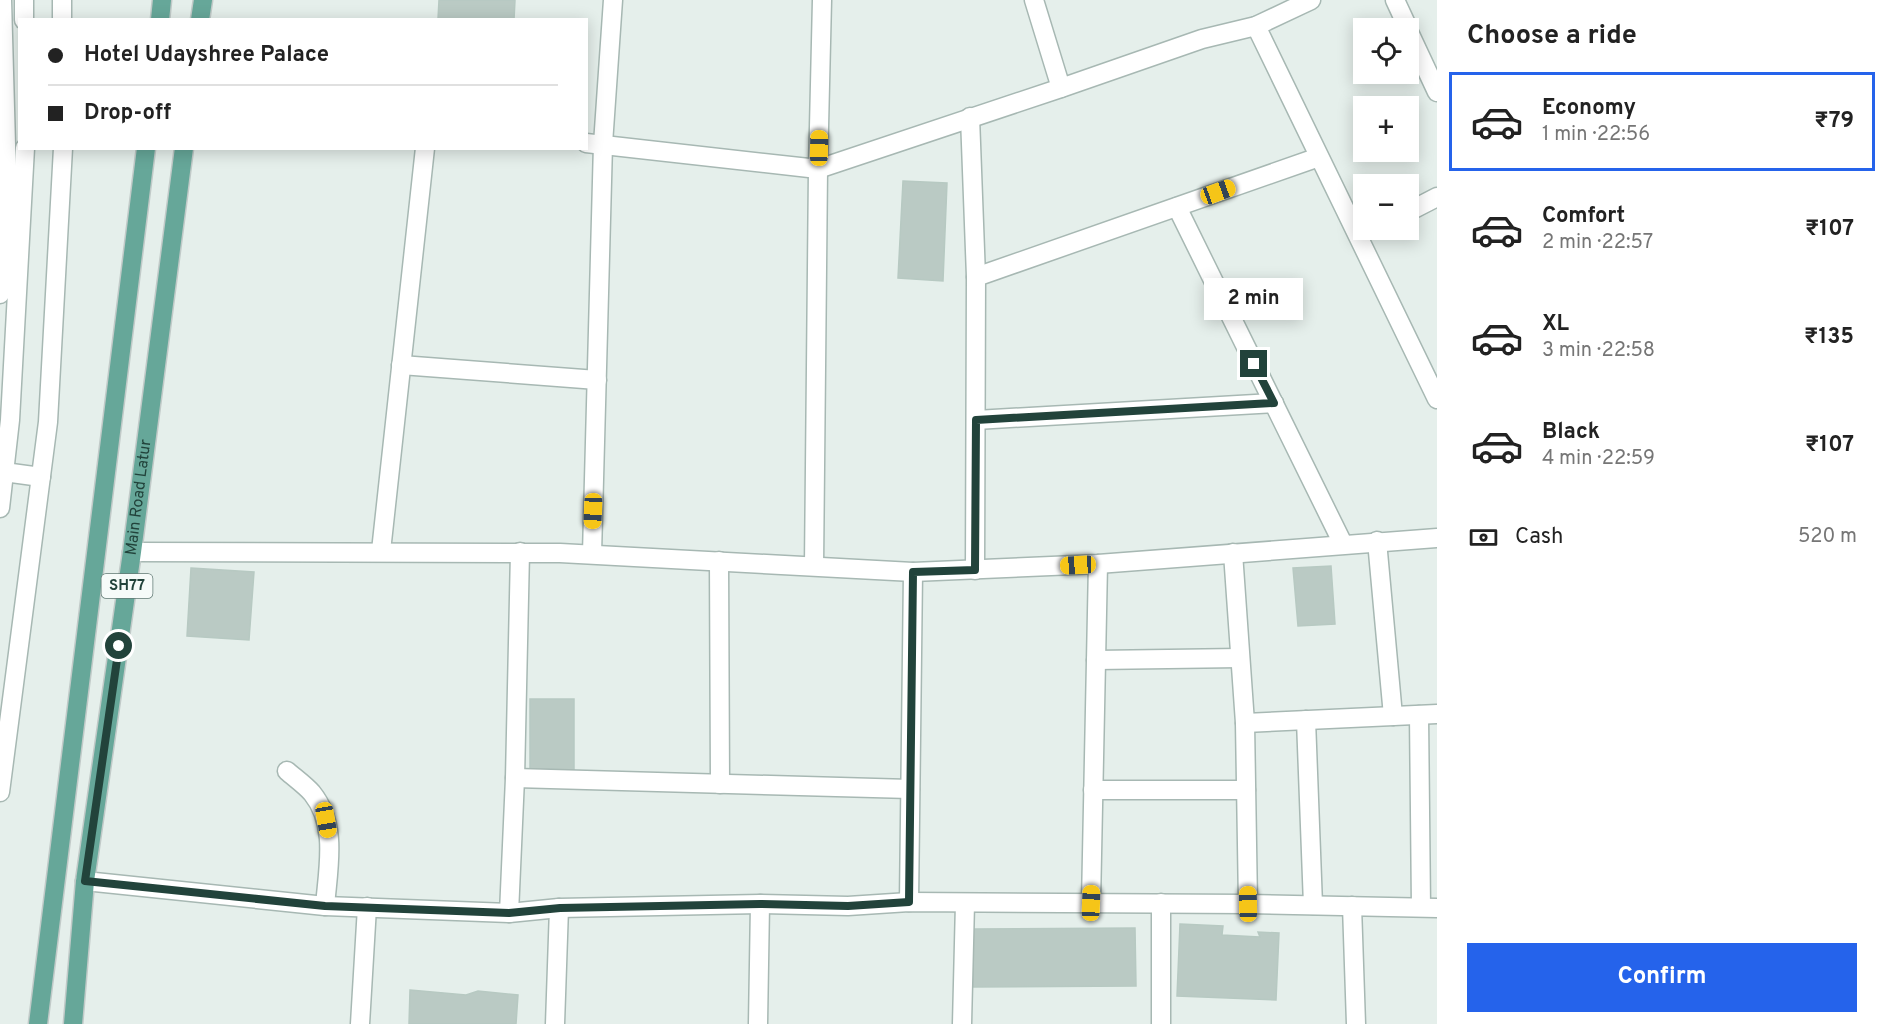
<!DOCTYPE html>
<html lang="en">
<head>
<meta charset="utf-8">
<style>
  body { margin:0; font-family:Overpass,sans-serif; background:#f6f6f6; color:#222; height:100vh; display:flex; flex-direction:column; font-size:22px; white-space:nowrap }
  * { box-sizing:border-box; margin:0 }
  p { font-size:20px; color:#767676 }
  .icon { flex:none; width:33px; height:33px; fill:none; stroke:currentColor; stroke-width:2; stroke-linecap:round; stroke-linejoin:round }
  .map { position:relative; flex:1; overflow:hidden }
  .details { display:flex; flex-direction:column; background:#fff; width:450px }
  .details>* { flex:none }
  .top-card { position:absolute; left:18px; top:18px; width:570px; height:132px; border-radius:0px; box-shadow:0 3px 15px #0003; display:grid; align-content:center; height:132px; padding:0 30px; background:#fff }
  .fabs { position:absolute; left:1353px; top:18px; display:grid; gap:12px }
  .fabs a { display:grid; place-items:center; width:66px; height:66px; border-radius:0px; background:#fff; box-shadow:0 3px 15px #0003; font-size:30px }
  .end { position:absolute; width:27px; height:27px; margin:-14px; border:8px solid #22433b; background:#fff; box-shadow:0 0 0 3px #fff }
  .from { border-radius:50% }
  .bubble { position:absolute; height:42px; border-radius:0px; background:#fff; box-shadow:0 3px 15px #0003; font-size:20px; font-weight:700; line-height:42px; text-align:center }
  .car { position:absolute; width:18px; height:36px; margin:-18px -9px; border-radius:8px; box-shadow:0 0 4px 2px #0007; background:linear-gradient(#f5c518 24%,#345 0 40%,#f5c518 0 76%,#345 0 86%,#f5c518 0) }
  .top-card b { display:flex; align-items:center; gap:21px; height:57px; font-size:22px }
  .top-card b+b { border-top:2px solid #e0e0e0 }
  .top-card i { width:15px; height:15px; background:#222 }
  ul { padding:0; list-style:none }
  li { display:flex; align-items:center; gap:18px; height:99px; margin:0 12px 9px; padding:0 18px; border:3px solid transparent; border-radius:0px }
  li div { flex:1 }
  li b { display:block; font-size:22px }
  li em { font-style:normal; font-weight:700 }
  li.on { border-color:#2563eb }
  li>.icon { width:54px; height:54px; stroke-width:1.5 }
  h2 { padding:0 30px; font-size:27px; line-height:72px }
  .pay { display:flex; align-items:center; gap:15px; height:66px; padding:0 30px; font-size:22px }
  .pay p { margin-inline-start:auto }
  .action { display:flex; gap:12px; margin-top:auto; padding:12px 30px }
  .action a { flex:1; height:69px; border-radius:0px; background:#2563eb; color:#fff; font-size:24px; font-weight:700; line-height:69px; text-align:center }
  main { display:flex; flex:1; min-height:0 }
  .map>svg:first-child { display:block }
  .building { fill:#bacac4; stroke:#b7c9c2; stroke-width:1.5 }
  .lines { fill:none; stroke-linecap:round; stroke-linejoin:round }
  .minor-casing { stroke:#a7b8b3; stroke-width:21 }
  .major-casing { stroke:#c1cac8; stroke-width:21 }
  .minor { stroke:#fff; stroke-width:18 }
  .major { stroke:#66a799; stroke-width:18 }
  .route { stroke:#22433b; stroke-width:8 }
  .labels { text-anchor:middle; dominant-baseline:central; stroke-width:4.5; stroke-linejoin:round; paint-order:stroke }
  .shield { fill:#f6fbf9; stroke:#627a74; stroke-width:1.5 }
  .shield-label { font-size:15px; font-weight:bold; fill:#22433b }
  .street-label { font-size:16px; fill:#22433b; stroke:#f6fbf9 }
</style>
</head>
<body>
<main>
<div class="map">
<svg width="1437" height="1024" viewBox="0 0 1437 1024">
  <rect width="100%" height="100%" fill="#e5efeb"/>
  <!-- building -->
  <g class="building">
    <path d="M439 0H515L514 20 438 19Z"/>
    <path d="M903 181 947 183 943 281 898 278Z"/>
    <path d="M1331 566 1335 624 1298 626 1293 568Z"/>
    <path d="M191 568 254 572 249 640 187 636Z"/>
    <path d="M530 699H574V772L530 771Z"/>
    <path d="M1180 924 1223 926 1222 935 1260 937 1258 932 1279 933 1276 1000 1177 996Z"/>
    <path d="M1135 928 1136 986 973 987V929Z"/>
    <path d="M410 990 466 995 478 991 518 995 516 1024H409Z"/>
  </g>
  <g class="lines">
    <!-- minor casing -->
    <g class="minor-casing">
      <g id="minor">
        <path d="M24 0V20"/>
        <path d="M62 0V20"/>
        <path d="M1034 0 1061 88"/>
        <path d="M1395 0 1408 28"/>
        <path d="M1256 26 1437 399"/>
        <path d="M1408 30 1437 92"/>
        <path d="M970 117 976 277"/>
        <path d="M586 143 818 169 1061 88 1202 39 1256 26 1311 0"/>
        <path d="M1177 207 1343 544"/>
        <path d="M1408 212 1437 197"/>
        <path d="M0 294 7 181 2 0"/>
        <path d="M401 365 597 380"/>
        <path d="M976 420 1274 403"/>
        <path d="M4 472 41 477"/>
        <path d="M0 508 10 420 25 148"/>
        <path d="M1377 541 1393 716"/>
        <path d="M381 551 425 148"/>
        <path d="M132 552 560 553 913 572 1098 564 1437 538"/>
        <path d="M1233 553 1245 723 1248 904"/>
        <path d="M592 554 603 144 613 0"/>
        <path d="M719 561 720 784"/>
        <path d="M814 566 818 169 822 0"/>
        <path d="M975 570 976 277 1319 157"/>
        <path d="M1096 660 1240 658"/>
        <path d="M1419 715 1421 907"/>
        <path d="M1306 720 1313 905"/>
        <path d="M1245 723 1437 714"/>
        <path d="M287 771C295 778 305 785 312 793 338 825 328 868 325 906"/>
        <path d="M515 778 910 789"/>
        <path d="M1093 790H1246"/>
        <path d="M0 792 48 422 63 148"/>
        <path d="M85 881 325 906 509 913 559 908 760 904 848 906 909 902 1248 904 1437 908"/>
        <path d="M909 902 913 572"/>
        <path d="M1091 903 1098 564"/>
        <path d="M1352 906 1356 1024"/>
        <path d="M509 913 515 778 520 552"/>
        <path d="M360 1024 367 907"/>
        <path d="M555 1024 559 908"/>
        <path d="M758 1024 760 904"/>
        <path d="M962 1024 965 903"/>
        <path d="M1161 1024V903"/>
      </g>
    </g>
    <!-- major casing -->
    <g class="major-casing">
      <g id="major">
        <path d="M160 20 162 0"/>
        <path d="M200 20 203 0"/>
        <path d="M38 1024 146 148"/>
        <path id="s1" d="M73 1024 85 881 132 552 184 148"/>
      </g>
    </g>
    <!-- minor -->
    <use href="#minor" class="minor"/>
    <!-- major -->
    <use href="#major" class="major"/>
  </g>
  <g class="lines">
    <!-- route -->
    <path class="route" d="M119 646 85 881 325 906 509 913 560 908 760 904 848 906 909 902 913 572 975 570 976 420 1274 403 1254 364"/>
  </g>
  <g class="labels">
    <!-- shield labels -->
    <rect class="shield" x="101.5" y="574" width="51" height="24" rx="4.5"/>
    <g class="shield-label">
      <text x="127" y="586">SH77</text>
    </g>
    <!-- street labels -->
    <g class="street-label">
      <text stroke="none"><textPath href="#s1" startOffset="531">Main Road Latur</textPath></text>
    </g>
  </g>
</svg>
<div class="fabs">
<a><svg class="icon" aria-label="locate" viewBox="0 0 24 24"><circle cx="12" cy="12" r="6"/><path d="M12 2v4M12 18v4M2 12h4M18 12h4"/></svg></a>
<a>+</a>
<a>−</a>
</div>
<i class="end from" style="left:119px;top:646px"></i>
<i class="end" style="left:1254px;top:364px"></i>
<div class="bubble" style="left:1204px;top:278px;width:99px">2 min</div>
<i class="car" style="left:819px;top:148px;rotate:1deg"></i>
<i class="car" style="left:1218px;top:192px;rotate:70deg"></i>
<i class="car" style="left:593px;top:511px;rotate:182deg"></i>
<i class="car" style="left:1078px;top:565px;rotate:267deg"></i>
<i class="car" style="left:326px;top:820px;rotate:170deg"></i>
<i class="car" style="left:1091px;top:903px;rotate:2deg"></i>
<i class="car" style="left:1248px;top:904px;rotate:359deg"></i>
<div class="top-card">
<b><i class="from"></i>Hotel Udayshree Palace</b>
<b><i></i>Drop-off</b>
</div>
</div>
<section class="details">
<h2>Choose a ride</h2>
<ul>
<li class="on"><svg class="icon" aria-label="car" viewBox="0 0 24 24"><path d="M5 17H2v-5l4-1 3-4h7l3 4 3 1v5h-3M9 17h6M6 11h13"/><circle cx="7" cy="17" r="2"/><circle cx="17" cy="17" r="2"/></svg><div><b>Economy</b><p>1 min · 22:56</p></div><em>₹79</em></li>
<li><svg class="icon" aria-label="car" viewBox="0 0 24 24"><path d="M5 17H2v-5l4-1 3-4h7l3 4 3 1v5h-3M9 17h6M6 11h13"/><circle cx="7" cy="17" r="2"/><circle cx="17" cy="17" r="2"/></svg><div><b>Comfort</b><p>2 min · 22:57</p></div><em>₹107</em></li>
<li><svg class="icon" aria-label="car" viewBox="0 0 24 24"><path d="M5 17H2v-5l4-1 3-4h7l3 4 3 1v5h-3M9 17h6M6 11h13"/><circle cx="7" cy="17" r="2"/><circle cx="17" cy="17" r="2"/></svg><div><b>XL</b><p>3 min · 22:58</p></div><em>₹135</em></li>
<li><svg class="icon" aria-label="car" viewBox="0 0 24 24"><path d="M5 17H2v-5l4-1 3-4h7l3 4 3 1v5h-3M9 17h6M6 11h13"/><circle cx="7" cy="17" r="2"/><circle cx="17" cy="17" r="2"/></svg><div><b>Black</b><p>4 min · 22:59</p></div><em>₹107</em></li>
</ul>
<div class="pay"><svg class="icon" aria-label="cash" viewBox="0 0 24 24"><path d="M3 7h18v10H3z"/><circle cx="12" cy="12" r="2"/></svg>Cash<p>520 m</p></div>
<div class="action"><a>Confirm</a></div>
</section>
</main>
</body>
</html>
